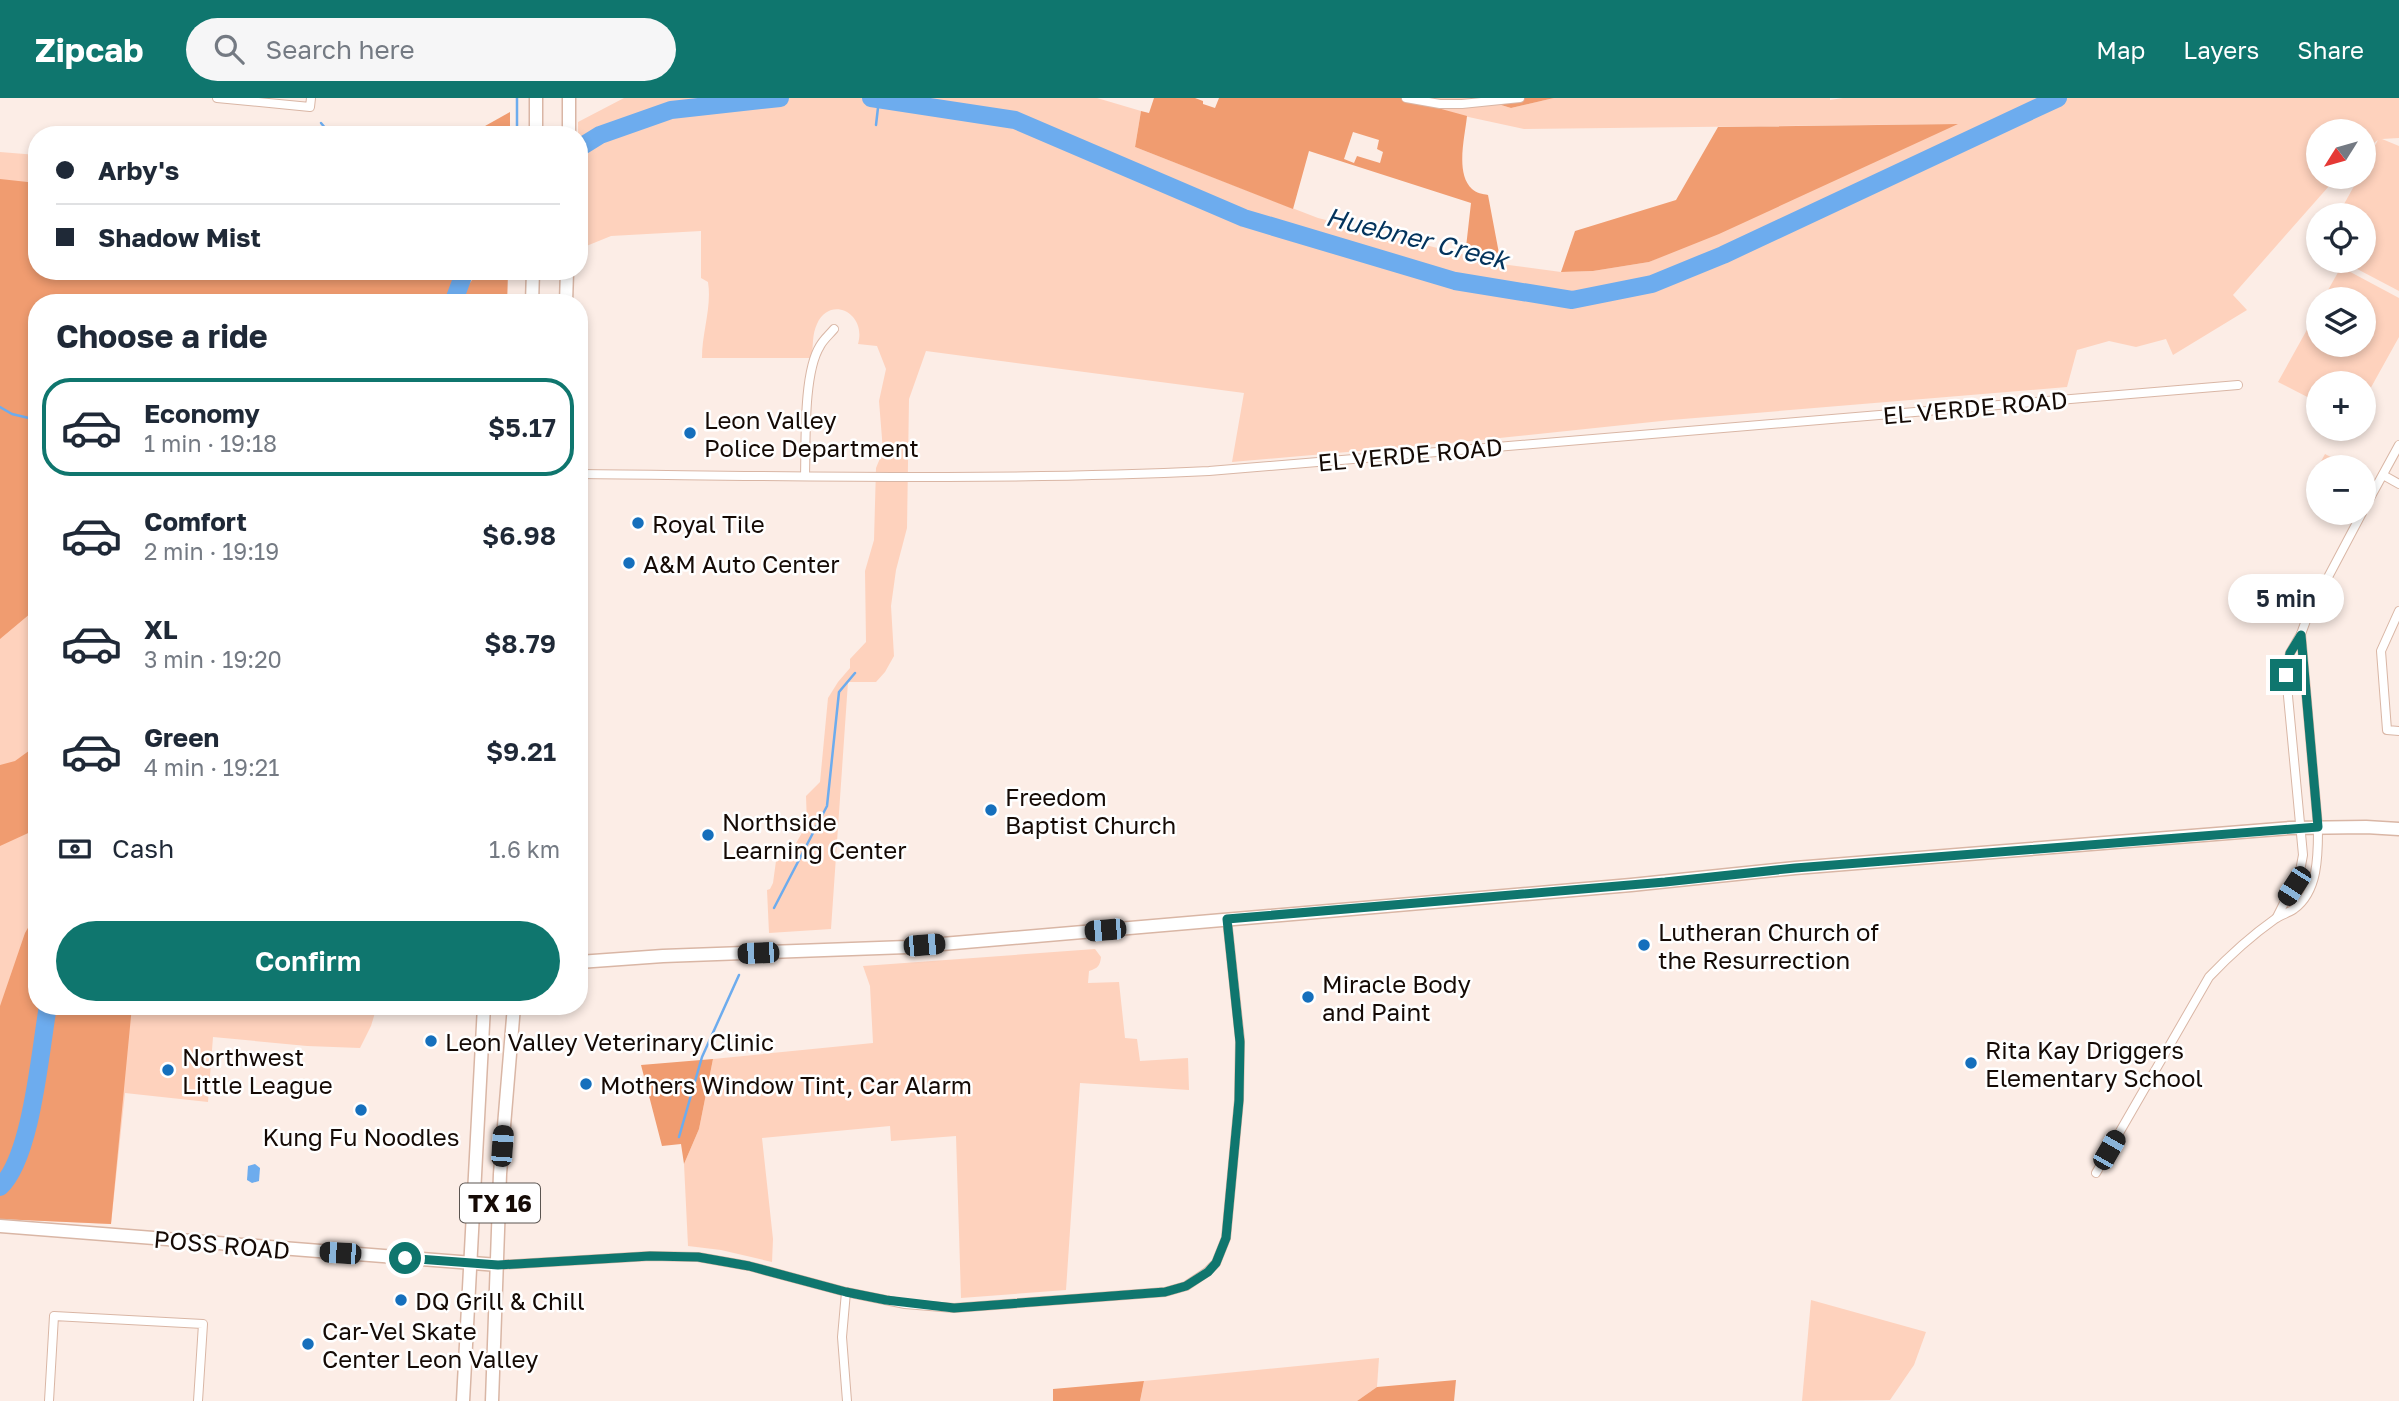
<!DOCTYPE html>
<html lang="en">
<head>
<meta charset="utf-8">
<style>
  body { margin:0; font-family:"Golos Text",sans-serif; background:#f6f6f7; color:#1f2937; height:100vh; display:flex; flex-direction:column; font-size:26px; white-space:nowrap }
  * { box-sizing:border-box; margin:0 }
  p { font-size:23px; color:#747a83 }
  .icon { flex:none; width:38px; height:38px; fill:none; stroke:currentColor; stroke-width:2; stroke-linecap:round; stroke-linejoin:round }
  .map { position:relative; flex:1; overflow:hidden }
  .side { position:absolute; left:28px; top:196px; width:560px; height:721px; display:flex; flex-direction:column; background:#fff; border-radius:28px; box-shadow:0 4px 10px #0003 }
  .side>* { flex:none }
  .hud { position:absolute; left:28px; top:28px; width:560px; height:154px; border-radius:28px; box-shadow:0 4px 10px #0003; display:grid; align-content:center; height:154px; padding:0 28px; background:#fff }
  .needle { width:46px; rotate:233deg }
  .buttons { position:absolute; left:2306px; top:21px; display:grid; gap:14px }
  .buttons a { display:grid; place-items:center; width:70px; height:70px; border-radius:50%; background:#fff; box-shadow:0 4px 10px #0003; font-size:35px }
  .end { position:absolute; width:32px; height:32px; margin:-16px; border:9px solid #0f766e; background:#fff; box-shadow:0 0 0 4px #fff }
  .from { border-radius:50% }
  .bubble { position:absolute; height:49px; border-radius:24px; background:#fff; box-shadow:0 4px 10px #0003; font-size:23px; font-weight:600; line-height:49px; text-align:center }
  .car { position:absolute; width:21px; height:42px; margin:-21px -10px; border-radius:9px; box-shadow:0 0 5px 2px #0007; background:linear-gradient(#222 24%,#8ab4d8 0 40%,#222 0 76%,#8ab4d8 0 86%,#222 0) }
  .hud b { display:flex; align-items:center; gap:24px; height:66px; font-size:26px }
  .hud b+b { border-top:2px solid #e0e1e3 }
  .hud i { width:18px; height:18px; background:#1f2937 }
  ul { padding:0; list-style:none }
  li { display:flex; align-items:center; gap:21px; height:98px; margin:0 14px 10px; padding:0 14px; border:4px solid transparent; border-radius:28px }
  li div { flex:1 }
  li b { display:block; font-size:26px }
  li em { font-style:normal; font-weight:600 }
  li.active { border-color:#0f766e }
  li>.icon { width:63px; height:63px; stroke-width:1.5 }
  h2 { padding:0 28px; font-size:32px; line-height:84px }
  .pay { display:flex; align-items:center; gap:18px; height:77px; padding:0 28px; font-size:26px }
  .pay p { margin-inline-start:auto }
  .primary-button { display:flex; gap:14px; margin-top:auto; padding:14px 28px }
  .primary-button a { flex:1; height:80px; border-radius:42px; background:#0f766e; color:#fff; font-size:28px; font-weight:600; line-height:80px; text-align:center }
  header { display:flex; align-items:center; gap:42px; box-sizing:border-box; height:98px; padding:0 35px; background:#0f766e; color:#fff }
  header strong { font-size:33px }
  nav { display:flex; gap:38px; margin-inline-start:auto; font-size:24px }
  .search { width:490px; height:63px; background:#f6f6f7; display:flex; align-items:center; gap:18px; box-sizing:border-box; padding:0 24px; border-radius:38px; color:#747a83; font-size:26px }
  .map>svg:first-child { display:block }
  .green { fill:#fed2bd }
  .forest { fill:#f09c70; fill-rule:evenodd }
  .water { fill:#6dacee }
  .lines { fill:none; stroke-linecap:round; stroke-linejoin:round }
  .stream { stroke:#6dacee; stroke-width:2.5 }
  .river { stroke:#6dacee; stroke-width:18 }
  .street-casing { stroke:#d9b6a5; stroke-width:10 }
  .secondary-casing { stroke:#d9b6a5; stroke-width:15 }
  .primary-casing { stroke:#d9b6a5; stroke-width:15 }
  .street { stroke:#fff; stroke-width:8 }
  .secondary { stroke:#fff; stroke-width:12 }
  .primary { stroke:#fff; stroke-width:12 }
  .route { stroke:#0f766e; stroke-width:9 }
  .poi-dot { fill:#156fbc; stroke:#fff; stroke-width:2.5 }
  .labels { text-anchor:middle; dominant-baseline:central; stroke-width:5; stroke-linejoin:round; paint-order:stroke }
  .shield { fill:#fff; stroke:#5b5450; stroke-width:2 }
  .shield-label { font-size:23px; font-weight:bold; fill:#150a05 }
  .street-label { font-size:24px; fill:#150a05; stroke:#fff }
  .poi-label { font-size:24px; fill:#150a05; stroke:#fff; text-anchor:start }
  .water-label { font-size:26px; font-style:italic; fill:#03335c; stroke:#fff }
</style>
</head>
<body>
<header>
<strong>Zipcab</strong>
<div class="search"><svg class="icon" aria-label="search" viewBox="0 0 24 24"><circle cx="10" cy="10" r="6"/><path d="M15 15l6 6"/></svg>Search here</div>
<nav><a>Map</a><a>Layers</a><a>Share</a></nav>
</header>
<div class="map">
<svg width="2399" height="1303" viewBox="0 0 2399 1303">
  <rect width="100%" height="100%" fill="#fcede6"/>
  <!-- green -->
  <g class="green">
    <path d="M624 0H1097L1141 13 1135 49 1318 120 1501 166 1561 174 1593 173 1649 164 1956 26 1524 31 1450 15 1401 0H1478L1511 10 1554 0H1830V2L1843 0H2399V40L2382 41 2399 48V193L2342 163H2364V117H2338L2359 79H2364V68L2378 42 2371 47 2364 58V33H2319V79H2337L2233 197 2247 212 2173 257 2166 241 2136 249 2109 243 2077 252 2067 289 1671 322 1461 344 1232 364 1244 295 926 253 909 301 907 430 896 472 891 508 894 558 885 574 876 584H848L831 831 769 835 767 792 770 791 773 785 776 763 787 761 807 726 806 698 820 684 828 600 838 584 850 570V561L866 544 865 473 874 442 876 370 883 353 879 303 886 271 877 248 858 246C867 215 830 197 817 226 812 236 813 249 812 260H702C702 234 712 209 708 184L701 180V133L611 138 579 151 578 24Z"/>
    <path d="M0 54 37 57V173H508L507 205H37V908H377L371 928 360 950 307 948 213 939 208 1004 125 995 111 1126 0 1121Z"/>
    <path d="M2341 169 2399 200V239L2364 302V285H2319V305L2278 284 2319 210V247H2364V201H2323Z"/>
    <path d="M2325 356 2348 368 2319 369V384L2312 380Z"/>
    <path d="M1095 851 1101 859C1100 868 1098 870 1089 873L1088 885 1119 884 1125 940 1137 941 1140 963 1188 960 1189 992 1080 985 1066 1192 961 1200 956 1038 891 1043 890 1028 762 1040 773 1141 772 1164 721 1152 688 1148 684 1066 699 1031 713 961 873 945 870 888 863 868Z"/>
    <path d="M1811 1202 1926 1234 1914 1267 1890 1302 1802 1303Z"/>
    <path d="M1379 1260 1377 1289 1357 1303H1140L1144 1283Z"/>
  </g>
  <!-- forest -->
  <g class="forest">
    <path d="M1154 0H1195L1203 3V6L1215 10 1219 0H1401L1467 18C1465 39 1455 75 1472 91 1476 95 1483 96 1488 97L1501 166 1465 158 1471 105 1309 53 1293 111 1135 49 1141 13 1149 15ZM1353 34 1379 42 1377 51 1383 54 1380 65 1357 58 1354 65 1344 61Z"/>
    <path d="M1478 0H1554L1511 10Z"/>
    <path d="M510 14V37H469Z"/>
    <path d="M1958 26 1719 136 1649 164 1593 173 1561 174 1575 133 1676 102 1718 29Z"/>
    <path d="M0 81 37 85V173H459L464 193 479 173H508L507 205H37V510L0 541Z"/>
    <path d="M37 647V731L0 748V667L15 663Z"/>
    <path d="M37 814V908H132L111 1126 0 1121V908L25 835Z"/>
    <path d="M713 961 699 1031 684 1066 681 1046 662 1048 641 967Z"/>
    <path d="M1456 1282 1454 1303H1357L1377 1289Z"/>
    <path d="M1144 1283 1140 1303H1053V1291Z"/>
  </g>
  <!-- water -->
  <path class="water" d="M255 1066 260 1070 259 1083 252 1085 247 1082 248 1068Z"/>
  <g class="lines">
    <!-- stream -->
    <g class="stream">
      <path d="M321 25 331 37"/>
      <path d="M876 27 879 1"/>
      <path d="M517 37V0"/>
      <path d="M0 309 12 316 37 322"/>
      <path d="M774 810 827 708 839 594 855 575"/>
      <path d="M679 1039 702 959 739 877"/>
    </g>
    <!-- river -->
    <g class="river">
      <path d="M871 0 1015 22 1244 120 1455 183 1572 202 1652 186 1723 157 2058 0"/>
      <path d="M579 50 600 37 671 12 780 0"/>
      <path d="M453 205 465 173"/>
      <path d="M0 1089C32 1059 40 953 48 908"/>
    </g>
    <!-- street casing -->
    <g class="street-casing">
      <g id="street">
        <path d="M217 0 310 9 311 0"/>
        <path d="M1406 0 1440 6H1462L1520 0"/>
        <path d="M579 376C789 378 999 383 1209 373L2238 287"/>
        <path d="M2383 377 2399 386"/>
        <path d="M805 378C806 346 803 275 820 248 823 242 829 237 834 231"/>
        <path d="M2364 411 2399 347"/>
        <path d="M2399 513 2381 553 2387 632 2399 633"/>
        <path d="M2277 819 2300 773 2303 757 2286 577 2290 555 2301 536 2308 517 2362 415"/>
        <path d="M2096 1075 2209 879C2229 858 2251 838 2275 821 2281 817 2288 815 2294 811 2319 793 2318 755 2318 729L2301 536"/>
        <path d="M498 1167 650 1158 698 1159 749 1168 846 1194 905 1206 954 1210 1165 1194 1186 1188 1207 1174 1216 1165 1226 1140 1239 1002 1240 942 1227 821"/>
        <path d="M846 1194 842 1239 847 1303"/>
        <path d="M49 1303 54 1218 203 1226 198 1303"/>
      </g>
    </g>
    <!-- secondary casing -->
    <g class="secondary-casing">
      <path id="secondary" d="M0 1128 498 1167"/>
    </g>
    <!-- primary casing -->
    <g class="primary-casing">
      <g id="primary">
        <path d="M536 37V0"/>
        <path d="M569 37V0"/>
        <path d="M532 205 533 173"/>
        <path d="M566 205 567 173"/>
        <path d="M579 864 663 858 907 849 1631 787 1795 770 2290 730 2366 729 2399 731"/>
        <path d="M463 1303 484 908"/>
        <path d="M492 1303 500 1076 514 908"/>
      </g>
    </g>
    <!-- street -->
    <use href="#street" class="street"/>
    <!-- secondary -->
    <use href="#secondary" class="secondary"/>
    <!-- primary -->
    <use href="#primary" class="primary"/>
  </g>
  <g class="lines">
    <!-- route -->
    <path class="route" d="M405 1160 498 1167 650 1158 698 1159 749 1168 846 1194 886 1202 954 1210 1165 1194 1186 1188 1208 1174 1216 1165 1226 1140 1239 1002 1240 944 1227 821 1665 784 1795 770 2318 729 2301 537 2290 555 2286 577"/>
  </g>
  <!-- markers -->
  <g class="poi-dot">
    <circle cx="690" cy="335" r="7"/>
    <circle cx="638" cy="425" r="7"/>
    <circle cx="629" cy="465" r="7"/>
    <circle cx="991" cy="712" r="7"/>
    <circle cx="708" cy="737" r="7"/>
    <circle cx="1644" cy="847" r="7"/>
    <circle cx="1308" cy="899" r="7"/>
    <circle cx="431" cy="943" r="7"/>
    <circle cx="1971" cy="965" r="7"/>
    <circle cx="168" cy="972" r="7"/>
    <circle cx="586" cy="986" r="7"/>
    <circle cx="361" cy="1012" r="7"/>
    <circle cx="401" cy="1202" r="7"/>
    <circle cx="308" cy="1246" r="7"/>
  </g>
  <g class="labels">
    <!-- shield labels -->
    <rect class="shield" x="460" y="1085.5" width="80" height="39" rx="5"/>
    <g class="shield-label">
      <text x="500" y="1105">TX 16</text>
    </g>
    <!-- street labels -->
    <g class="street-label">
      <text transform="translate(1975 309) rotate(-5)">EL VERDE ROAD</text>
      <text transform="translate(1410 356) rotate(-5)">EL VERDE ROAD</text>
      <text transform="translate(222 1146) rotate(5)">POSS ROAD</text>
    </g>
    <!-- poi labels -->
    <g class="poi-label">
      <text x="704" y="321">Leon Valley<tspan x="704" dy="28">Police Department</tspan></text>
      <text x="652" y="425">Royal Tile</text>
      <text x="643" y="465">A&amp;M Auto Center</text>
      <text x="1005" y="698">Freedom<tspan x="1005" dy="28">Baptist Church</tspan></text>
      <text x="722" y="723">Northside<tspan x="722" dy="28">Learning Center</tspan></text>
      <text x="1658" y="833">Lutheran Church of<tspan x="1658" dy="28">the Resurrection</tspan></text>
      <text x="1322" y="885">Miracle Body<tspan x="1322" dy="28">and Paint</tspan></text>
      <text x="445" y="943">Leon Valley Veterinary Clinic</text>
      <text x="1985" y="951">Rita Kay Driggers<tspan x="1985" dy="28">Elementary School</tspan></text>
      <text x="182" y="958">Northwest<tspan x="182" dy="28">Little League</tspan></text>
      <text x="600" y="986">Mothers Window Tint, Car Alarm</text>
      <text x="361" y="1038" text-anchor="middle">Kung Fu Noodles</text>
      <text x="415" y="1202">DQ Grill &amp; Chill</text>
      <text x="322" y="1232">Car-Vel Skate<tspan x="322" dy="28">Center Leon Valley</tspan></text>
    </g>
    <!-- water labels -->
    <g class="water-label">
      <text transform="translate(1417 140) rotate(14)">Huebner Creek</text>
    </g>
  </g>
</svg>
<div class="buttons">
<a><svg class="needle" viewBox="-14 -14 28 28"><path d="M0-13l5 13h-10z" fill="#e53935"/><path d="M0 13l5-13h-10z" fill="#747a83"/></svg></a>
<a><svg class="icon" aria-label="locate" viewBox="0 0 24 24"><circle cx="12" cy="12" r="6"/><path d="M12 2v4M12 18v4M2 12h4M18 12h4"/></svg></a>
<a><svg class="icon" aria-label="layers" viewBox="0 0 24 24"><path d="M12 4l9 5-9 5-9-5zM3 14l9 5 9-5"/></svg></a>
<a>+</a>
<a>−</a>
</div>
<i class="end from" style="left:405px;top:1160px"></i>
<i class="end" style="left:2286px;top:577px"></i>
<div class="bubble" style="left:2228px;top:476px;width:116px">5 min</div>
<i class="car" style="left:2294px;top:788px;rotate:213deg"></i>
<i class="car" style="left:1105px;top:832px;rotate:265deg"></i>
<i class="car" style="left:924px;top:847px;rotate:85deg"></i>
<i class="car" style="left:758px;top:855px;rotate:268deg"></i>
<i class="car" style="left:502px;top:1048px;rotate:4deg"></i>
<i class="car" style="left:2109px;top:1052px;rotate:30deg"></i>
<i class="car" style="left:340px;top:1155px;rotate:274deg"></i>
<div class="hud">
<b><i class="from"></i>Arby's</b>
<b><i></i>Shadow Mist</b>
</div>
<section class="side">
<h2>Choose a ride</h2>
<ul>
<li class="active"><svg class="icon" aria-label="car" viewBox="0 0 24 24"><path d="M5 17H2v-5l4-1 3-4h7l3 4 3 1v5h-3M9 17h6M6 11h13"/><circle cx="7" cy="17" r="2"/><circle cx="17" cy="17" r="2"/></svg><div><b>Economy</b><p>1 min · 19:18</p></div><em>$5.17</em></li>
<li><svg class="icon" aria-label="car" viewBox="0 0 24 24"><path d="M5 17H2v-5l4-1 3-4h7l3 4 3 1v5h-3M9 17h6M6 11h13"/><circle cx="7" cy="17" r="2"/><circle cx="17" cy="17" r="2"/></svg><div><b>Comfort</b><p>2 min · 19:19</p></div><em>$6.98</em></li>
<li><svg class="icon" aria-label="car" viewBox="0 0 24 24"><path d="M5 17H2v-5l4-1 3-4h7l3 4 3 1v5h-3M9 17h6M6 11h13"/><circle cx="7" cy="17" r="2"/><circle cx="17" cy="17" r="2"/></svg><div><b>XL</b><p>3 min · 19:20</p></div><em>$8.79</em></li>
<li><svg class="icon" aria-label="car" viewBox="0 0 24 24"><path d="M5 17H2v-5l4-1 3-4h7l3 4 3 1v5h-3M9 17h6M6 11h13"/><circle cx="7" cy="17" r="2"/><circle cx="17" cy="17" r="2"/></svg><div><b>Green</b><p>4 min · 19:21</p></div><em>$9.21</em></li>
</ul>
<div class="pay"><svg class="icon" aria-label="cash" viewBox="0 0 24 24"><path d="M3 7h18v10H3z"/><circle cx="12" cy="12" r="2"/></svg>Cash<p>1.6 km</p></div>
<div class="primary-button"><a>Confirm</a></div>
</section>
</div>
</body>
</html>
